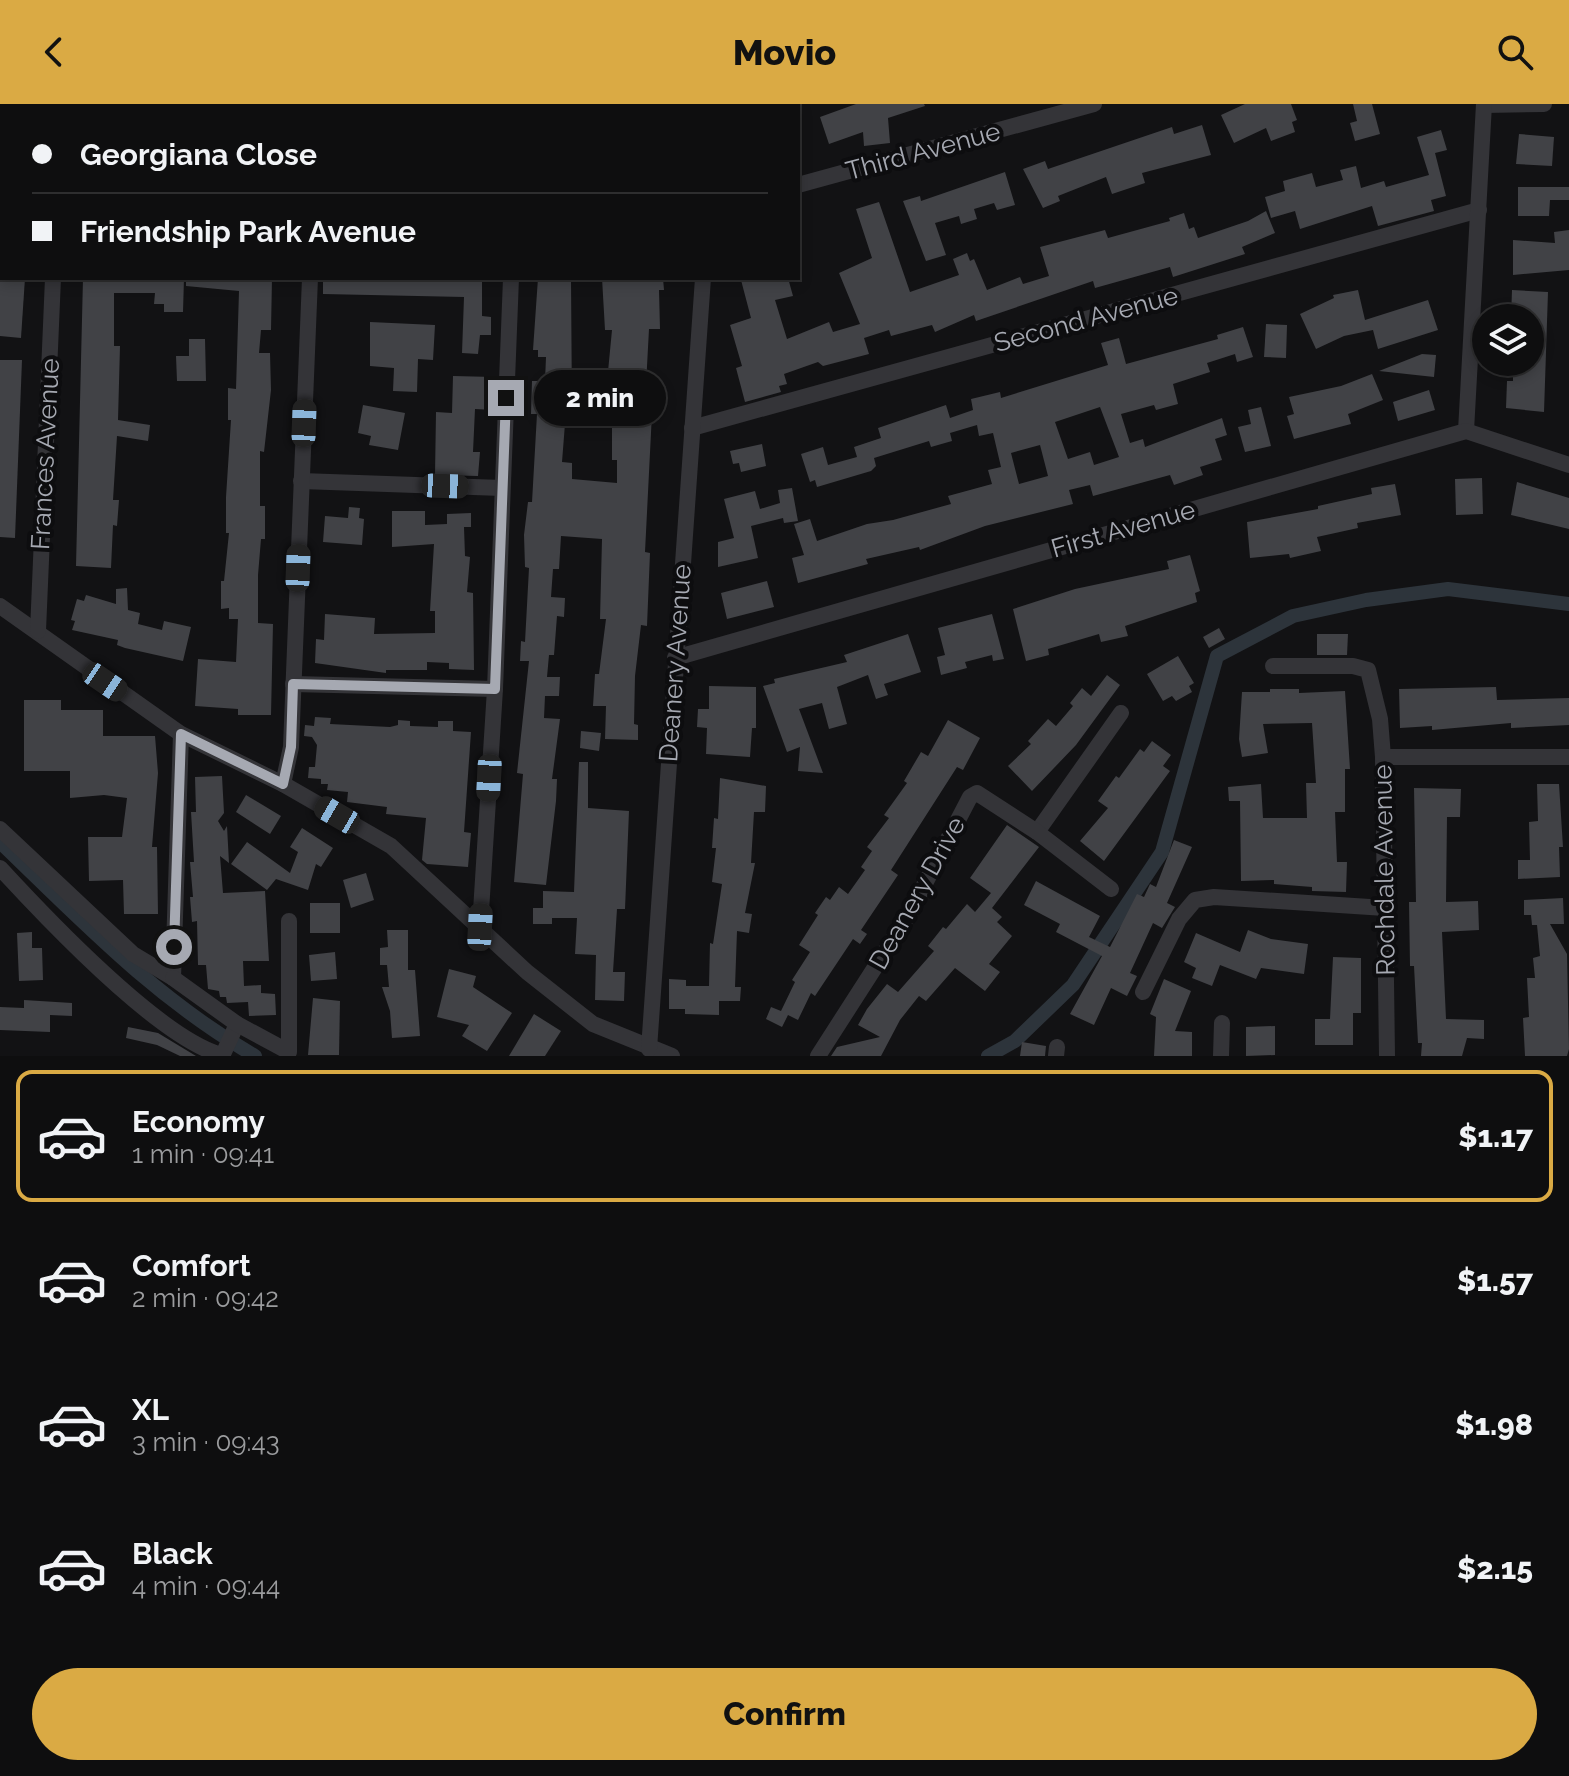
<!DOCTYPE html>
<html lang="en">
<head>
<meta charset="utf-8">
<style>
  body { margin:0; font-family:Raleway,sans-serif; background:#1c1c1d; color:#f1f3f6; height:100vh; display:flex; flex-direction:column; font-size:30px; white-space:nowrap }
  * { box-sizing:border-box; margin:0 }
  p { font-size:26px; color:#9b9c9e }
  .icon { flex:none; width:44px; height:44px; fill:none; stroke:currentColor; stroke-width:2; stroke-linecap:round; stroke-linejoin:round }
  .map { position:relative; height:952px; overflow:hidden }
  .drawer { display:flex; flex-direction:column; background:#0e0e0f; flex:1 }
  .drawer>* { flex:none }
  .top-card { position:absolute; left:0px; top:0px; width:800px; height:176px; box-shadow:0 4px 12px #0003,0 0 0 2px #2e2e2f; display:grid; align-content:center; height:176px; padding:0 32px; background:#0e0e0f }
  .controls { position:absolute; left:1472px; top:200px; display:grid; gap:16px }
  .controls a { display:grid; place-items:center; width:72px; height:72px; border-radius:50%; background:#0e0e0f; box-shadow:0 4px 12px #0003,0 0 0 2px #2e2e2f; font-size:40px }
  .end { position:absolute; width:36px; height:36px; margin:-18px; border:10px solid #a6a9b2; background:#111; box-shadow:0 0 0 4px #111 }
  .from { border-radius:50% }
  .bubble { position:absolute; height:56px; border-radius:28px; background:#0e0e0f; box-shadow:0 4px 12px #0003,0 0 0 2px #2e2e2f; font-size:26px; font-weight:800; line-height:56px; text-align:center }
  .car { position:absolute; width:24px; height:48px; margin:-24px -12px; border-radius:10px; box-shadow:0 0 6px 2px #0007; background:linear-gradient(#222 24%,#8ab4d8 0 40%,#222 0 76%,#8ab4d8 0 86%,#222 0) }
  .top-card b { display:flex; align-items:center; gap:28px; height:76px; font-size:30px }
  .top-card b+b { border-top:2px solid #2e2e2f }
  .top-card i { width:20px; height:20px; background:#f1f3f6 }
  ul { padding:14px 0 0; list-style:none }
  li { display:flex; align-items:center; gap:24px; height:132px; margin:0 16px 12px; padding:0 16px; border:4px solid transparent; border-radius:16px }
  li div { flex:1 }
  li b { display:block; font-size:30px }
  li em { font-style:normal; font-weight:800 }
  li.active { border-color:#daaa44 }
  li>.icon { width:72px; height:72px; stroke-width:1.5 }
  .primary-button { display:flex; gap:16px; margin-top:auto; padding:16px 32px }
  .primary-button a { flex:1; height:92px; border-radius:48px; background:#daaa44; color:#111; font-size:32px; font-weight:800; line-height:92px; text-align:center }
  header { display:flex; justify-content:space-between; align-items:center; height:104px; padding:0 32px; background:#daaa44; color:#111; font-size:36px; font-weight:800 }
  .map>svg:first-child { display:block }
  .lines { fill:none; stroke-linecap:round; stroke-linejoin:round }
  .canal { stroke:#2d343b; stroke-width:14 }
  .building { fill:#414246; fill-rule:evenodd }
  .minor { stroke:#343438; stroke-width:16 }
  .major { stroke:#505157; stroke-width:20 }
  .route { stroke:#a6a9b2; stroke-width:10 }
  .labels { text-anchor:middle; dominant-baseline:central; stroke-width:8; stroke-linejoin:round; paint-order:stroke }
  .street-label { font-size:26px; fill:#a6a9b2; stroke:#0d0d0f }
</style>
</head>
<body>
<header><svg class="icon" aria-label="back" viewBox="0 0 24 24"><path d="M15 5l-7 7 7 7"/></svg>Movio<svg class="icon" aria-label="search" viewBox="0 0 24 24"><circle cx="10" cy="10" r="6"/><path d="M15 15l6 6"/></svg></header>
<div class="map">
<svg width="1569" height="952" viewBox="0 0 1569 952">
  <rect width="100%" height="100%" fill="#121214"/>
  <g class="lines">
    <!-- canal -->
    <g class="canal">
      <path d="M0 738C83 818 155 894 255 952"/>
      <path d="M988 952 1015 937 1073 881 1162 748 1217 552 1293 512 1366 496 1448 485 1569 500"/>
    </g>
  </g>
  <!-- building -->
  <g class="building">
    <path d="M856 0H924L925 2 888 14 890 39 864 42 863 28 829 40 820 13Z"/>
    <path d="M1245 0H1291L1297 16 1292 18 1295 28 1271 37 1266 24 1234 39 1221 11Z"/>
    <path d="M1353 0H1372L1380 30 1355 37 1350 19 1357 17Z"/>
    <path d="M1202 21 1211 51 1142 69 1145 79 1112 90 1106 73 1058 92 1060 97 1043 104 1023 65 1045 57 1048 65 1172 23 1174 30Z"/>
    <path d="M1441 26 1447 46 1435 49 1446 92 1431 96 1434 107 1378 122 1372 102 1300 125 1295 107 1271 114 1265 93 1285 87 1283 77 1312 69 1316 83 1343 76 1340 66 1356 62 1361 84 1384 77 1386 83 1429 71 1417 33Z"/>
    <path d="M1519 30 1554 33 1552 62 1516 60Z"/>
    <path d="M1005 68 1015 101 997 106 994 99 974 105 977 115 961 120 959 112 935 119 946 151 926 157 903 97 920 92 921 97Z"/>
    <path d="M1518 83H1569V96H1550L1549 112H1518Z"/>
    <path d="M879 98 910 188 959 171 953 155 967 149 970 157 974 155 987 186 1020 173 1023 180 1049 172 1040 143 1105 126 1108 134 1170 117 1169 114 1184 109 1189 125 1194 123 1198 134 1248 117 1266 107 1275 129 1242 143 1245 150 1173 173 1170 163 1095 184 1093 177 976 217 974 211 935 228 932 221 891 232 889 226 864 234 869 250 823 262 818 258 784 270 787 280 779 282 781 288 745 298 736 264 742 262 730 221 751 214 741 176 788 174 793 192 775 196 787 235 829 218 833 228 860 220 839 169 872 154 856 105Z"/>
    <path d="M1569 126V166L1513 171V136L1555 139 1554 128Z"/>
    <path d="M0 174H25L21 234 0 232Z"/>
    <path d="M83 174H184L183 208H164V200H154L155 189H114V242H120L118 316 150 321 148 337 117 332 113 396H119L117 422 113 421 111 464 76 462Z"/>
    <path d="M186 174H272L271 226H261L259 249H270L271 286 264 348 260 347V402H265V435H261L258 471V519L273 520 271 611H238V605L195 602 198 555 236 558 238 515H229V504L221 505V477H224L229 429H226V393L231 316H228V284L236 285 239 187 186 182Z"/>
    <path d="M323 174H482V212L491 213V231H480L478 250 462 249 464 193 323 190Z"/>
    <path d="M538 174H571L572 308 566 307 562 358 572 359V375L617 379V356H612V309H604L612 226H605L602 174H663L664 186H659L660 225H649L646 281H652V309L645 448 650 449 647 522 641 521 635 572 634 620 638 621V636L605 635 606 602H593L595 570H599L606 515H600L602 435 561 432 559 465H553L551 493 565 494 564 513 557 512 554 551H549L547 573H560L559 592H545L544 614 560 615 552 675H557L556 697 546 781 514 778 523 670 517 669 529 557H520L521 537 525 538 529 464 525 463 524 431 528 398H532L537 310H531L532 277H545L546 253H538V246H533Z"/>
    <path d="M1358 186 1365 216 1428 196 1438 226 1378 245 1373 226 1344 232 1316 245 1300 210 1334 194 1333 191Z"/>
    <path d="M1512 186 1548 188 1544 308 1506 304 1507 277H1513V258H1530V214H1511Z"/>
    <path d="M370 218 435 221 433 256 418 255 417 288 393 287 394 264 370 262Z"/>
    <path d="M1266 220 1287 221 1286 254 1264 253Z"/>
    <path d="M1243 223 1253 253 1237 258 1235 250 1207 259 1210 268 1173 280 1178 300 1156 306 1154 301 1121 310 1130 339 1143 335 1145 343 1222 314 1227 331 1215 335 1222 356 1200 363 1203 371 1174 381 1170 371 1093 392 1090 381 1069 386 1073 400 985 422 920 446 919 443 866 455 868 460 798 479 792 454 804 451 794 420 810 415 817 437 867 420 893 416 951 400 948 392 992 380 988 366 1001 363 993 329 979 332 977 321 950 329 952 337 931 343 929 337 874 354 876 362 871 367 817 383 815 376 810 378 801 350 823 343 828 361 857 353 854 343 881 334 878 324 946 301 950 314 973 306 971 295 1000 288 1001 294 1108 261 1101 239 1119 234 1126 260 1218 235 1217 231ZM1100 303 1119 353 1094 361 1090 348 1068 355 1055 318ZM1040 341 1048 372 1019 380 1011 349Z"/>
    <path d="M189 235H205L206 277H177L176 252H189Z"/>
    <path d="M1422 250 1436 251 1434 273 1379 267Z"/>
    <path d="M0 256H22L15 434 0 433Z"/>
    <path d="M1372 270 1383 296 1348 310 1351 320 1294 335 1287 312 1294 310 1289 293 1341 282Z"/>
    <path d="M453 272 494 273 493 306 475 305 473 348H480L478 372 435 371 436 308 452 309Z"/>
    <path d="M1429 286 1435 306 1398 317 1393 298Z"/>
    <path d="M363 301 405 309 398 346 369 341 371 332 358 329Z"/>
    <path d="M1261 303 1271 342 1245 348 1238 323 1251 320 1248 306Z"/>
    <path d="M762 340 766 362 741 368 739 359 733 360 730 347Z"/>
    <path d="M1482 374 1483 410 1456 411 1455 375Z"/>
    <path d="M1517 378 1569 394V425L1511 411Z"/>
    <path d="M1395 380 1401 411 1357 419 1358 424 1317 433 1321 447 1290 454 1289 450 1250 454 1247 418 1318 405V402L1372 390 1371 384Z"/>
    <path d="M792 384 798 417 784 419 783 414 751 422 758 454 718 463V438L734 434 724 395 755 387 760 405 780 399 778 386Z"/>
    <path d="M349 403 360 404 359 414 364 415 362 441 323 438 325 412 348 414Z"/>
    <path d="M392 407H425V421L447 420V410L471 409V423H464L465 452 470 453 467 488 473 489 474 566 449 565V559L427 558V566H386V569L315 559 316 535 324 536 325 510 375 514 374 530 435 529V507H430L434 440 392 443Z"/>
    <path d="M1190 451 1200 487 1195 489 1197 498 1125 522 1128 532 1101 538 1099 530 1048 545 1049 551 1026 557 1013 505 1075 485 1169 465 1167 457Z"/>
    <path d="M767 477 774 503 727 515 721 489Z"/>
    <path d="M127 484 128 506 140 509 138 520 162 526 164 517 191 523 183 557 125 544 117 541 118 536 72 526 75 517 71 516 77 495 84 497 86 491 116 500V485Z"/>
    <path d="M992 510 1004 555 993 557 992 551 965 558 967 564 941 571 937 553 945 551 938 524Z"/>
    <path d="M1219 524 1225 535 1209 544 1203 533Z"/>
    <path d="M908 530 921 568 884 580 888 591 876 595 868 571 837 583 847 620 829 625 822 599 799 605 823 669 798 667 800 643 787 648 763 582 775 579 774 575 847 558 844 551Z"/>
    <path d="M1317 530H1348L1347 551H1317Z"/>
    <path d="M1178 552 1194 579 1189 582 1192 588 1176 597 1172 592 1163 597 1147 570Z"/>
    <path d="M1107 571 1120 581 1076 641 1032 687 1008 662 1031 640 1028 637 1048 615 1056 622 1073 602 1070 599 1082 584 1091 592Z"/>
    <path d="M709 582 756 583V624H752L750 653 706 650 707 624 697 623 698 605H709Z"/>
    <path d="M1496 583 1497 596 1569 594V621L1511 624V619L1432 626V622L1400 624 1399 585Z"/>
    <path d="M1270 585H1299V589L1345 587 1350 665H1345V708H1335L1337 758H1347L1346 788 1312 787V783L1274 780V776L1241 777 1240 697H1229L1228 683 1261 680 1263 714H1307L1306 679H1316L1312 619 1263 620 1268 649 1242 653 1239 635 1242 588H1270Z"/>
    <path d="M24 596H61V606H103V632H155L158 669 152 743H157L158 810H124L123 776 89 777 88 733H122L127 694 104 691 70 694V667H24Z"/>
    <path d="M315 613 331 614 330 620 390 623 398 621V616L410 617V622L438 623V617H453V627L471 628 464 728 471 729 468 763 427 760 422 756 426 714 386 710 387 703 347 698 348 688 327 686 328 680H321V675L308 674 309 663H315L317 641 312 633 304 632 305 621 314 622Z"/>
    <path d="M948 616 980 634 963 666 957 663 891 766 898 771 861 826 867 830 860 840 853 835 815 892 811 889 798 916 788 911 782 923 766 915 771 903 781 907 795 878 792 876 810 848 799 841 818 811 815 809 826 793 830 796 839 783 848 790 865 766 861 763 872 747 867 743 889 714 884 711 907 679 904 677 921 648 928 652Z"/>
    <path d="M581 627 601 629 599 647 580 644Z"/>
    <path d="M1152 637 1171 651 1163 662 1170 667 1104 757 1080 737 1108 704 1098 697 1116 672 1119 674 1140 645 1144 648Z"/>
    <path d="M579 658H588V704L629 707 625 805H617L613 868H625L624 897 595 896 596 851 575 850 577 814H552V820H533V804H543V787L574 788Z"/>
    <path d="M222 672 224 709 218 717 224 727 227 722 229 759 220 752 223 789 265 787 269 857H243L244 882 261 881V889L275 890 276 911 249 912 248 898 227 899 226 893H220L219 887 208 885 206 861H198L197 817 192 818 190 793H193L190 758H194L191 708H196L195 673Z"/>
    <path d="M720 674 766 682 765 708H754L751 759H755L745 809 752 810 749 829 737 827 735 883H741L740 897H719V911L685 910V905H669V875L686 876V882H709L710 839 713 840 722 780 712 778 716 744H712L714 714 718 715Z"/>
    <path d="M1537 680H1559L1563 743H1559L1560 773 1518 775V756H1530L1529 718 1538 717Z"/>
    <path d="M1414 684 1461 685 1460 713H1447L1446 798 1478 797 1479 826 1442 828 1446 915 1484 916V935L1467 934 1462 952H1421L1422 939H1418L1414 862H1410L1409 798H1416Z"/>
    <path d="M246 691 281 712 270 730 236 708Z"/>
    <path d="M1007 721 1039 743 992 804 1002 813 997 818 1012 832 989 860 1000 868 985 887 955 864 926 897 919 892 900 916 881 952H831L837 943 880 933 858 921 867 905 887 880 898 888 934 847 928 842 943 823 946 825 967 800 975 808 991 789 970 774Z"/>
    <path d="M302 724 333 744 321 763 316 760 308 786 276 775 267 786 231 760 247 738 290 769 298 748 290 743Z"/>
    <path d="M1174 736 1192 743 1167 799 1175 803 1162 824 1153 819 1130 869 1137 872 1127 892 1111 884 1094 921 1070 910 1102 852 1056 828 1060 820 1024 801 1036 777 1100 812 1089 833 1110 843 1137 790 1144 793 1150 780 1156 783Z"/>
    <path d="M366 769 374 796 351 804 343 776Z"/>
    <path d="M1563 794 1564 820H1550L1567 850 1569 945 1567 952H1525L1523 914 1529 913 1527 874H1535L1533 854 1540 852 1537 821H1532L1531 811H1524V796Z"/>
    <rect x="310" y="799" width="30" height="30"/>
    <path d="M387 826H408V866H415L420 932 392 934 390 907 382 883H389L387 861H380V844L388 843Z"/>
    <path d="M1248 826 1271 835 1308 840 1304 870 1261 864 1256 875 1220 861 1212 882 1192 874 1196 864 1184 858 1196 829 1240 848Z"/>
    <path d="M32 828V844H42L43 876 19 877 17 829Z"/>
    <path d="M335 848 337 875 311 877 309 851Z"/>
    <path d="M1333 853 1361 854V909H1353V941H1315V915H1330Z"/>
    <path d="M449 865 476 872 473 883 512 909 487 947 462 932 469 921 437 913Z"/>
    <path d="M1164 875 1191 887 1175 927 1192 928V952H1154L1156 913 1150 910Z"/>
    <path d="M313 894 340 897 339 951H308Z"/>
    <path d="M24 896 72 899V912L50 911V928L0 926V903L24 904Z"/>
    <path d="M534 910 561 927 545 952H509Z"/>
    <path d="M1275 922V951L1246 952V923Z"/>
    <path d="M128 923 158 929 196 952H180L157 941 126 934Z"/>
    <path d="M1022 938 1046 942 1045 952H1020Z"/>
  </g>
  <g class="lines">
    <!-- minor -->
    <g class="minor">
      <path d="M1484 1 1544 0"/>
      <path d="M316 2 317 0"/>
      <path d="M710 2V0"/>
      <path d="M0 22 2 26"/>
      <path d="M798 81 1094 0"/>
      <path d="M692 324 1479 106"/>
      <path d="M1466 327 1484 0"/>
      <path d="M301 377 502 384"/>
      <path d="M0 502 181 630 283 680 391 742 527 868 593 920 672 952"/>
      <path d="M38 527 53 174"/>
      <path d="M675 554 1466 327 1569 361"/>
      <path d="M1273 562H1353L1368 566 1380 615 1383 653 1387 952"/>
      <path d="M293 580 495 585"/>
      <path d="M1383 653H1569"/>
      <path d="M283 680 291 643 310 174"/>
      <path d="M0 725 133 850 173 874 181 630"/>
      <path d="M1037 728 1121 609"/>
      <path d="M0 764C46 814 156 930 218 950L224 948 237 920"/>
      <path d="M480 823 495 585 511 174"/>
      <path d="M173 874 237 920 289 948V817"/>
      <path d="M1143 888 1179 815 1195 796 1214 793 1385 804"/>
      <path d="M649 945 703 174"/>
      <path d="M818 952 908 812 970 693 977 689 1037 728 1111 785"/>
      <path d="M1056 952 1057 943"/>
      <path d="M1221 952 1222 919"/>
    </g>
    <!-- major -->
    <g class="major">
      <path d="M138 2 142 0"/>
      <path d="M0 67 2 66"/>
    </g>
  </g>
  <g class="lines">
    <!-- route -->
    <path class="route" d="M174 843 181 630 283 680 291 643 293 580 495 585 506 294"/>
  </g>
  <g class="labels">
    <!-- street labels -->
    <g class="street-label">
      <text transform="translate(923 47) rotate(-15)">Third Avenue</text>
      <text transform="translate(1086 215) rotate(-15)">Second Avenue</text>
      <text transform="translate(45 350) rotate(-87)">Frances Avenue</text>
      <text transform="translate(1123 425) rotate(-16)">First Avenue</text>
      <text transform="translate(675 559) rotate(-86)">Deanery Avenue</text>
      <text transform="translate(1384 766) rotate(-91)">Rochdale Avenue</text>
      <text transform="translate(917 789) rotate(-61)">Deanery Drive</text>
    </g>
  </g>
</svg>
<div class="controls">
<a><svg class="icon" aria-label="layers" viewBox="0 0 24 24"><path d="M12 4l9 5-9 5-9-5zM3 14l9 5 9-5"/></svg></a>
</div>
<i class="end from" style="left:174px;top:843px"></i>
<i class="end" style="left:506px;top:294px"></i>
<div class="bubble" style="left:534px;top:266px;width:132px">2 min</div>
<i class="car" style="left:304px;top:319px;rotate:2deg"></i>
<i class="car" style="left:445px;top:382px;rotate:92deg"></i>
<i class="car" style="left:298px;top:464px;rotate:2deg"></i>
<i class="car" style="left:105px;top:578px;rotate:124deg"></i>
<i class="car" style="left:489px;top:674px;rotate:183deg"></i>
<i class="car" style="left:337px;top:711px;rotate:300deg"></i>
<i class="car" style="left:480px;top:823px;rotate:3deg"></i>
<div class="top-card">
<b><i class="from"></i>Georgiana Close</b>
<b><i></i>Friendship Park Avenue</b>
</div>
</div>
<section class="drawer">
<ul>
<li class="active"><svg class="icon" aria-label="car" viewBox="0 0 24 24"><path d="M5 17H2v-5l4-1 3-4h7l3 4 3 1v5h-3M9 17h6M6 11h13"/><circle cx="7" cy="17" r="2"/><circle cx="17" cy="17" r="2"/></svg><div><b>Economy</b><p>1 min · 09:41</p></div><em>$1.17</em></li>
<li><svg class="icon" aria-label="car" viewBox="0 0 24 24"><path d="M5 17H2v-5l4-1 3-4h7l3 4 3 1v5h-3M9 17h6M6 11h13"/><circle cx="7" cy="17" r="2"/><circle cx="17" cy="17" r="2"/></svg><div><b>Comfort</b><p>2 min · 09:42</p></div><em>$1.57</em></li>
<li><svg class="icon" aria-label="car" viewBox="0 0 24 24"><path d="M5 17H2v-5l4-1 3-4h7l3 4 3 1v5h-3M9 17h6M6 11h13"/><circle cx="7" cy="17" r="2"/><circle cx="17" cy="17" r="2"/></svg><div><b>XL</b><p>3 min · 09:43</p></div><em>$1.98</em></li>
<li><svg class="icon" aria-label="car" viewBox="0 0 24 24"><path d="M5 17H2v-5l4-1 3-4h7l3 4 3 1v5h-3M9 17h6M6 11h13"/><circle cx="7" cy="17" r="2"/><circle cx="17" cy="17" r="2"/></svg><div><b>Black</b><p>4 min · 09:44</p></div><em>$2.15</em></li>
</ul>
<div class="primary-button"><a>Confirm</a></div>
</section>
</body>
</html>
